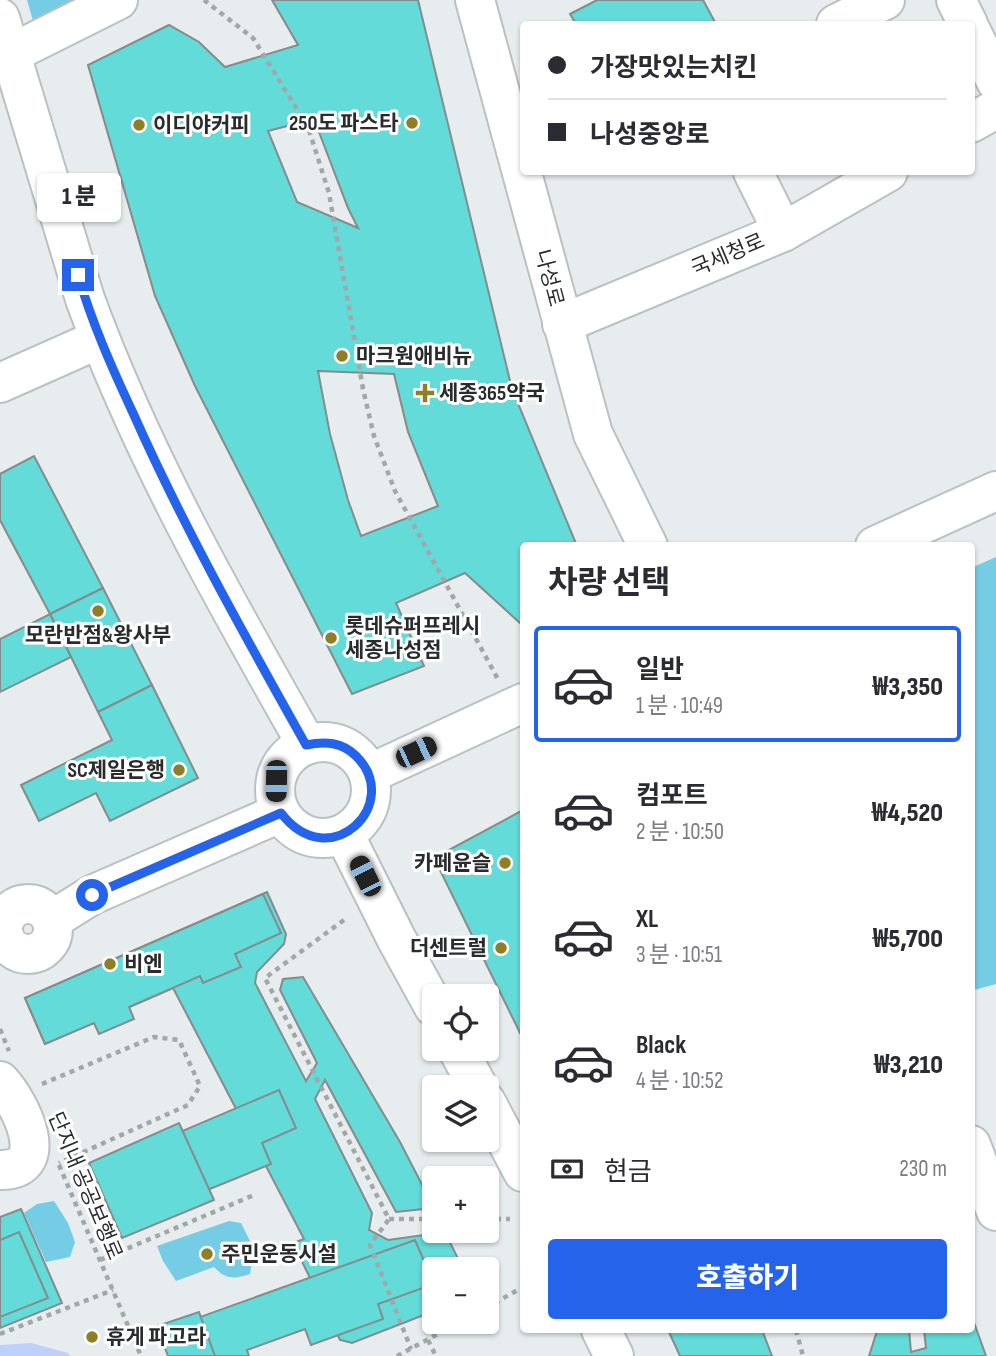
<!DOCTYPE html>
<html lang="ko">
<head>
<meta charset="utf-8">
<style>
  body { margin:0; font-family:"Sofia Sans Condensed","Noto Sans KR",sans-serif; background:#f2f2f3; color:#2b2b33; height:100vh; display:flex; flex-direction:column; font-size:26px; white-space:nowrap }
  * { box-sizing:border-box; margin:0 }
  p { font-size:23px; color:#7c7c81 }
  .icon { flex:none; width:38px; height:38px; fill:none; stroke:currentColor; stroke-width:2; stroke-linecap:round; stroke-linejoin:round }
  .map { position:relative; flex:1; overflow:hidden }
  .details { position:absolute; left:520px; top:542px; width:455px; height:791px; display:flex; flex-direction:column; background:#fff; border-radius:7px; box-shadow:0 2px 5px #0004 }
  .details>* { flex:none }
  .banner { position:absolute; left:520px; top:21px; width:455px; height:154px; border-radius:7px; box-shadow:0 2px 5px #0004; display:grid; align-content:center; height:154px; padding:0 28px; background:#fff }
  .tools { position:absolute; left:422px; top:984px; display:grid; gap:14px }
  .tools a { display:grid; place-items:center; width:77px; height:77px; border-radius:7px; background:#fff; box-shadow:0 2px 5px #0004; font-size:35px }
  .end { position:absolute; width:32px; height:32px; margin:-16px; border:9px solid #2563eb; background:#fff; box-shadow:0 0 0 4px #fff }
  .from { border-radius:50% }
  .bubble { position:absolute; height:49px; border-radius:7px; background:#fff; box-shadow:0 2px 5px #0004; font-size:23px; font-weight:800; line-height:49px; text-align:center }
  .car { position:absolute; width:21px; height:42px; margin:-21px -10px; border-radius:9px; box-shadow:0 0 5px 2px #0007; background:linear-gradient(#222 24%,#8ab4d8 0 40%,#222 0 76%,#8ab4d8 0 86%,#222 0) }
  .banner b { display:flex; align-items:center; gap:24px; height:66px; font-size:26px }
  .banner b+b { border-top:2px solid #e1e1e2 }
  .banner i { width:18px; height:18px; background:#2b2b33 }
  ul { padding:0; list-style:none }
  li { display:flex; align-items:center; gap:21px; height:116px; margin:0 14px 10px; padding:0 14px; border:4px solid transparent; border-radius:7px }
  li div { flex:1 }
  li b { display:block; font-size:26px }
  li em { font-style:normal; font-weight:800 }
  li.current { border-color:#2563eb }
  li>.icon { width:63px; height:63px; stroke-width:1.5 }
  h2 { padding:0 28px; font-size:32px; line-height:84px }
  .pay { display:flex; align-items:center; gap:18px; height:77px; padding:0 28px; font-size:26px }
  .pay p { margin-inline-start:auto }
  .button { display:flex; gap:14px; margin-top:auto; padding:14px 28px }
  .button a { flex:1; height:80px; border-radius:7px; background:#2563eb; color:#fff; font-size:28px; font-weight:800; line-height:80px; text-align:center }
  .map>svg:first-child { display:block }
  .green { fill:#74cce5 }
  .water { fill:#bdd1fc }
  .building { fill:#63dbd9; stroke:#868b8b; stroke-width:2; fill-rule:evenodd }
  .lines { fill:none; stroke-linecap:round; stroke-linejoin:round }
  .minor-casing { stroke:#bbc0c2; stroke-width:42 }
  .path { stroke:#a3a7a8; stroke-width:4.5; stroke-dasharray:5 5; stroke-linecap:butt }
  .minor { stroke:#fff; stroke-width:38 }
  .route { stroke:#2563eb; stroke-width:9 }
  .poi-dot { fill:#8e7e24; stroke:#fff; stroke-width:2.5 }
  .labels { text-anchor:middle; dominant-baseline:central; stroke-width:6; stroke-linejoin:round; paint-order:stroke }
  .poi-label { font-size:21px; font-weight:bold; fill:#292b2c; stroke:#fff; text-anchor:start }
  .street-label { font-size:21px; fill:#292b2c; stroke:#fff }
</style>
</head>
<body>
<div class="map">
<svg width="996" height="1356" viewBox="0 0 996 1356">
  <rect width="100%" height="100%" fill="#e7edee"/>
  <!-- green -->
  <g class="green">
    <path d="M27 0H84L34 24Z"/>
    <path d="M996 557V984L971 991V568Z"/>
    <path d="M54 1201 68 1223 75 1242 70 1257 46 1262 24 1213 37 1204Z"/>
    <path d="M229 1221 241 1223 254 1249 250 1274C234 1279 226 1280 214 1267L176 1281 163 1261 157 1246Z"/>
  </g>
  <!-- water -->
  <path class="water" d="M31 1343 68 1353 70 1356H0V1345Z"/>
  <!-- building -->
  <g class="building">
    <path d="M272 0H418L512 389 577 546H523V622L520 623 465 573 396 603 424 666 352 694 195 386 155 296 88 65 169 25 199 42 225 67 298 45ZM314 119 348 208 358 228 297 202 268 131ZM318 371 394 374 408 432 438 506 361 536 348 500 330 434Z"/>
    <path d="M597 0H703L716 24H576L570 14Z"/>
    <path d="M34 456 103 588 50 614 0 520V474Z"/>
    <path d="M103 588 152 685 98 712 50 614Z"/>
    <path d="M50 614 71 657 0 692V639Z"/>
    <path d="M152 685 198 778 110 821 96 793 39 821 21 785 112 740 98 712Z"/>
    <path d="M523 810V1039L434 858Z"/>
    <path d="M267 892 286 934 284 944 257 972 255 983 306 1081 317 1063 280 990 283 979 303 977 400 1142 431 1202 424 1209 396 1212 325 1080 315 1099 372 1213 369 1230 388 1240 445 1232 463 1269H434V1311L352 1343 340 1340 293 1243 304 1239 173 988 45 1044 25 998Z"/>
    <path d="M263 894 281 933 235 954 241 967 203 983 200 976 129 1007 134 1019 99 1034 94 1023 45 1044 25 998Z"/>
    <path d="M279 1090 296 1128 262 1143 271 1164 139 1218 114 1160Z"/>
    <path d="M179 1123 214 1200 122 1238 89 1163Z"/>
    <path d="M21 1209 62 1303 0 1328V1217Z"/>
    <path d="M19 1232 48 1298 0 1317V1240Z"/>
    <path d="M415 1240 434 1284 378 1304 383 1319 311 1345 305 1329 247 1350 249 1356H170L161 1331Z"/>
    <path d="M199 1312 215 1356H168L157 1326Z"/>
    <path d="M971 1314 986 1356H869L877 1331 909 1330 911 1352 926 1348 924 1330H971Z"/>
    <path d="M668 1330H762L772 1356H680Z"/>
  </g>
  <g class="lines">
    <!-- minor casing -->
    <g class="minor-casing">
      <g id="minor">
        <path d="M475 0 593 434 648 546"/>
        <path d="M956 0 968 24"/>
        <path d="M0 18 85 299C142 455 225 601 307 745"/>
        <path d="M836 24 885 0"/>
        <path d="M971 31 996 81"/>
        <path d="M0 59 118 0"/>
        <path d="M971 123 996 109"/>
        <path d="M753 172 783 232"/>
        <path d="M562 324 783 232 888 172"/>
        <path d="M0 383 99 339"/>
        <path d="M875 546 996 491"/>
        <circle cx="323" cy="790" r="48"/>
        <path d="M369 774 523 703"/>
        <path d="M344 834 396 938 434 1007"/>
        <circle cx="28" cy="929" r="25"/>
        <path d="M52 920 92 895 280 813"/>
        <path d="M457 1048 478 1087"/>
        <path d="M0 1081C20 1102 55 1171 0 1170"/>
        <path d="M486 1102 523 1172"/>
        <path d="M971 1145 996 1211"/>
        <path d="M601 1330 614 1356"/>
      </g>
    </g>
    <!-- path -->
    <g class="path">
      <path d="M204 0 253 38 308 127 329 193 363 389 374 436 395 491 499 681"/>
      <path d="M344 920 265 978 389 1219 370 1245 411 1349"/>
      <path d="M0 1029 9 1051"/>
      <path d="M42 1084 154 1037 179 1040 200 1086 188 1105 59 1163"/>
      <path d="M59 1165 141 1356"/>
      <path d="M389 1219H434"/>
      <path d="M486 1219H510"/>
      <path d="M100 1260 254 1195"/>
      <path d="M486 1308 523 1287"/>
      <path d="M796 1330 803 1356"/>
      <path d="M0 1334 113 1290"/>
      <path d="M428 1340 436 1356"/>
      <path d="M397 1356 462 1321"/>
    </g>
    <!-- minor -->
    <use href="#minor" class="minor"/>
  </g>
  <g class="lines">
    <!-- route -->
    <path class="route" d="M78 275C92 323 112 368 133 413 184 528 245 636 306 745 325 741 342 742 356 756 404 803 330 877 281 813L92 895"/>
  </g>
  <!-- markers -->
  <g class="poi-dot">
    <circle cx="412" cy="123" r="7"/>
    <circle cx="139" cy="125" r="7"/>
    <circle cx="342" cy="356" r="7"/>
    <path d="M421.5 382.5h7v7h7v7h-7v7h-7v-7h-7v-7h7z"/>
    <circle cx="98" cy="611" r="7"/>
    <circle cx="331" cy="638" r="7"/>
    <circle cx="179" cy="770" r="7"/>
    <circle cx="505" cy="863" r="7"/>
    <circle cx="501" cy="948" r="7"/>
    <circle cx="110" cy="964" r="7"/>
    <circle cx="207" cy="1254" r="7"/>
    <circle cx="92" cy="1337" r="7"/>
  </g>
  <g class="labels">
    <!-- poi labels -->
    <g class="poi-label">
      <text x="398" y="123" text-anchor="end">250도 파스타</text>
      <text x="153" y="125">이디야커피</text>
      <text x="356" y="356">마크원애비뉴</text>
      <text x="439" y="393">세종365약국</text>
      <text x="345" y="626">롯데슈퍼프레시<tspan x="345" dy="24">세종나성점</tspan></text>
      <text x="98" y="635" text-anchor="middle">모란반점&amp;왕사부</text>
      <text x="165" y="770" text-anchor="end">SC제일은행</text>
      <text x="491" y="863" text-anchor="end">카페윤슬</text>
      <text x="487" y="948" text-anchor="end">더센트럴</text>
      <text x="124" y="964">비엔</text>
      <text x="221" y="1254">주민운동시설</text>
      <text x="106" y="1337">휴게 파고라</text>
    </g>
    <!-- street labels -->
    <g class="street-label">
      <text transform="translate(728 255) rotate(-23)">국세청로</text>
      <text transform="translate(549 278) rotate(75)">나성로</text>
      <text transform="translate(85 1186) rotate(67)">단지내 공공보행로</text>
    </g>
  </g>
</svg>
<div class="tools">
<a><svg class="icon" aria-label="locate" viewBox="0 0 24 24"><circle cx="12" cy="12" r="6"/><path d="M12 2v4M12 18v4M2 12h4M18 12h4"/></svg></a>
<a><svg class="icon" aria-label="layers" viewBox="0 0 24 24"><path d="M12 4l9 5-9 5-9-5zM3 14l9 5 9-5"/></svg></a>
<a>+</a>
<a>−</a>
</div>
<i class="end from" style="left:92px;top:895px"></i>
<i class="end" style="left:78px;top:275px"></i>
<div class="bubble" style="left:37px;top:173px;width:84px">1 분</div>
<i class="car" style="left:416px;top:752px;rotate:65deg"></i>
<i class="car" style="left:276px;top:781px;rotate:181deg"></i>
<i class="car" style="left:365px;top:876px;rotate:334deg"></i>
<div class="banner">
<b><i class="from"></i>가장맛있는치킨</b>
<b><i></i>나성중앙로</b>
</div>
<section class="details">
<h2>차량 선택</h2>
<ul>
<li class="current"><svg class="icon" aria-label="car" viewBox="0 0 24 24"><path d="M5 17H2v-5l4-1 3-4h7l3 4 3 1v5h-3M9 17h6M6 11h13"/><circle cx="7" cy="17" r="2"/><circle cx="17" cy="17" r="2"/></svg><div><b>일반</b><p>1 분 · 10:49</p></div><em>₩3,350</em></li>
<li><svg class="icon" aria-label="car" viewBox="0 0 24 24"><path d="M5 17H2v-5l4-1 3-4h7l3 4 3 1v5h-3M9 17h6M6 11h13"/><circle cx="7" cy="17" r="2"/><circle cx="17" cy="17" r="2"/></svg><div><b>컴포트</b><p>2 분 · 10:50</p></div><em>₩4,520</em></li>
<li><svg class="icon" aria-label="car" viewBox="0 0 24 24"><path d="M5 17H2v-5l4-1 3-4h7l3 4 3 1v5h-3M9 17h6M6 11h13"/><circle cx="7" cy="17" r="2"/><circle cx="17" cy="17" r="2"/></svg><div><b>XL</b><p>3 분 · 10:51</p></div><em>₩5,700</em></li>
<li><svg class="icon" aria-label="car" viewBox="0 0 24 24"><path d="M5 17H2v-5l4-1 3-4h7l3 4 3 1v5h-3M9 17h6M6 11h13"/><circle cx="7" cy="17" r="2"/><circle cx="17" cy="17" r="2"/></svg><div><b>Black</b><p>4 분 · 10:52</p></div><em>₩3,210</em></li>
</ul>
<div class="pay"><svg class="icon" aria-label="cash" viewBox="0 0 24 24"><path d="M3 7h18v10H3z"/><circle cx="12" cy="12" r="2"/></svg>현금<p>230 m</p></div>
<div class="button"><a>호출하기</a></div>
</section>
</div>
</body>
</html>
